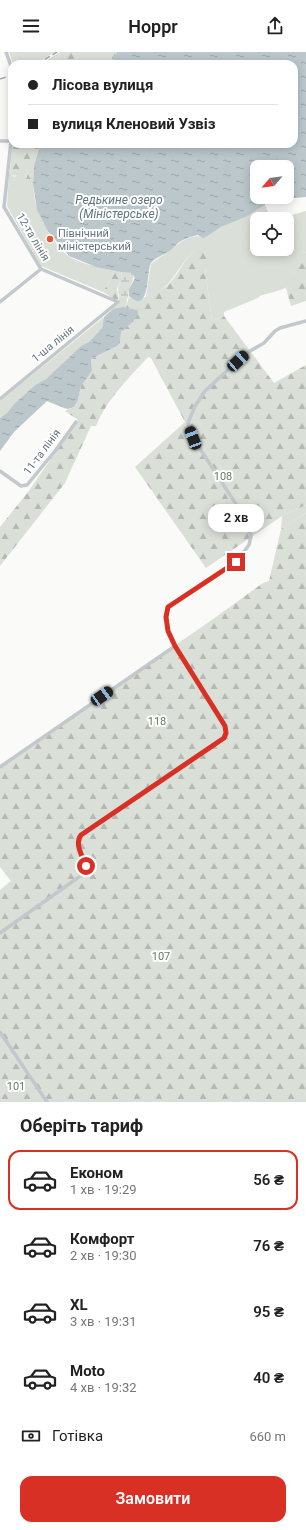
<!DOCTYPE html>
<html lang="uk">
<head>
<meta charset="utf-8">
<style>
  body { margin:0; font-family:Roboto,sans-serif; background:#f2f2f2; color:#222; height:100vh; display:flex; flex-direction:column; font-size:15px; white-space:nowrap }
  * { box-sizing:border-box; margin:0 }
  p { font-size:13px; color:#767676 }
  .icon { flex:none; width:22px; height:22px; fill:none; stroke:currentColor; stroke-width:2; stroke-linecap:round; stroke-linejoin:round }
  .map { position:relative; height:1050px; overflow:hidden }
  .sheet { display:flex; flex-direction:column; background:#fff; flex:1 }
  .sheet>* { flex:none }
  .hud { position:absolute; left:8px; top:8px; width:290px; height:88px; border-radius:12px; box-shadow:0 2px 10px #0003; display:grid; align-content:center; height:88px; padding:0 20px; background:#fff }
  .needle { width:26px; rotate:241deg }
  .buttons { position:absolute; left:250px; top:108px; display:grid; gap:8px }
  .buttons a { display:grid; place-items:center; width:44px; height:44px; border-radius:8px; background:#fff; box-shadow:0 2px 10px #0003; font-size:20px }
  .end { position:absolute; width:18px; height:18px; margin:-9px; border:5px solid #d93025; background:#fff; box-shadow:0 0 0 2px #fff }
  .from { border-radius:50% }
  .bubble { position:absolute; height:28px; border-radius:12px; background:#fff; box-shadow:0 2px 10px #0003; font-size:13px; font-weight:600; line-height:28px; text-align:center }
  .car { position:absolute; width:12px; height:24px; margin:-12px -6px; border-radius:5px; box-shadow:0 0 3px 1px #0007; background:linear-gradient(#222 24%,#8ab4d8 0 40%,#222 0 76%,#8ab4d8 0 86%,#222 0) }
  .hud b { display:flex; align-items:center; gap:14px; height:38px; font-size:15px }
  .hud b+b { border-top:1px solid #e0e0e0 }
  .hud i { width:10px; height:10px; background:#222 }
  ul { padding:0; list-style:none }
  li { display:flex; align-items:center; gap:12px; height:60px; margin:0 8px 6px; padding:0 12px; border:2px solid transparent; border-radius:12px }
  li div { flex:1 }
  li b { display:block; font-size:15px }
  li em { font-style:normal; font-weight:600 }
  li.on { border-color:#d93025 }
  li>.icon { width:36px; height:36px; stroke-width:1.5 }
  h2 { padding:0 20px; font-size:18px; line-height:48px }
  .pay { display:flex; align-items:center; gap:10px; height:44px; padding:0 20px; font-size:15px }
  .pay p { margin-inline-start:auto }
  .primary-button { display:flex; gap:8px; margin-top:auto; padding:8px 20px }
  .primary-button a { flex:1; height:46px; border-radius:12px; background:#d93025; color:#fff; font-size:16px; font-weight:600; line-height:46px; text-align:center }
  header { display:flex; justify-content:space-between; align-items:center; height:52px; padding:0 20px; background:#fff; font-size:18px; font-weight:600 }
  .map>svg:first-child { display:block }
  .green { fill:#dadfd7 }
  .forest { fill:url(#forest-firs) }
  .wetland { fill:url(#wetland-marsh) }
  .water { fill:url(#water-ripples); fill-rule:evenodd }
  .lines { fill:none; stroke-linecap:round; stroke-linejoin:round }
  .street { stroke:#c3c8cc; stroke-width:3.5 }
  .rail { stroke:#a2aab0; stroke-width:1.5; stroke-dasharray:6 3; stroke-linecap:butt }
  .route { stroke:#d93025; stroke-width:5 }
  .poi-dot { fill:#e4572e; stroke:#fff; stroke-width:1.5 }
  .labels { text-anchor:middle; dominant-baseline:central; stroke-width:4; stroke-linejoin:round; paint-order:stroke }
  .poi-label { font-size:11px; fill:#657683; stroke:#fff; text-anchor:start }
  .street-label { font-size:11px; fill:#657683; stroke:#fff }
  .park-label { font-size:11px; fill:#687a64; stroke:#fff }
  .water-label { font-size:12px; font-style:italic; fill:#60757c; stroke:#fff }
</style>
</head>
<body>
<header><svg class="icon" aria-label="menu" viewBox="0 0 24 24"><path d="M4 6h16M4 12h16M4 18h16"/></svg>Hoppr<svg class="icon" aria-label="share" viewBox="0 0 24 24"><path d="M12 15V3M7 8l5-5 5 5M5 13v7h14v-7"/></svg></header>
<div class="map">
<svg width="306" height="1050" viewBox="0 0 306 1050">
  <defs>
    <pattern id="forest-firs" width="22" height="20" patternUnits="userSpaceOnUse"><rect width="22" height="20" fill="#dadfd7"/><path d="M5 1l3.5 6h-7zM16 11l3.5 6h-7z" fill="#b4b9b4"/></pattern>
    <pattern id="wetland-marsh" width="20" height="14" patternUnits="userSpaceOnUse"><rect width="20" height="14" fill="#dadfd7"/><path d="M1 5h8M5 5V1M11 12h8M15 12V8" fill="none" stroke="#b4b9b4"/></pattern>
    <pattern id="water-ripples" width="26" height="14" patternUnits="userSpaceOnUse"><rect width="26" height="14" fill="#bbc7cb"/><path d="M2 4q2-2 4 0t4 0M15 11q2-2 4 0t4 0" fill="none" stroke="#9ca6aa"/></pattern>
  </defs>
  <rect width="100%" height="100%" fill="#fafaf8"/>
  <!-- green -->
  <g class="green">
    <path d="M9 0H55L35 12H13Z"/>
    <path d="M60 0H63L58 4 52 12H41Z"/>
    <path d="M81 0H100L95 12H71Z"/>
    <path d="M26 117 28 120 26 125 30 132H33C34 139 34 147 36 153 40 168 57 197 70 205 84 213 100 215 115 219L103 240 41 214 7 154 9 121 14 125Z"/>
    <path d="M265 153 271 167H257V197H287V167H277L306 159V200L302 201 294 213C296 217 298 221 298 225 297 236 269 241 259 244L260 245 224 260V264L212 269 205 216 206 200 196 198C178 211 171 241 146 244L151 212C158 206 165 202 172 197 184 187 190 182 206 185 224 172 245 164 265 153Z"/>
    <path d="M119 243 127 247 126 256 113 257 107 262 119 250Z"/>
    <path d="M104 265 102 276 90 289 81 294 46 327 35 333 14 352 7 361 0 366V349Z"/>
    <path d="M306 453V461L281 477 282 464Z"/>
  </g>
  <!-- forest -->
  <g class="forest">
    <path d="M63 0H81L71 12H52L58 4Z"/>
    <path d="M100 0H117L111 12H95L96 5Z"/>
    <path d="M12 92H40L34 114 33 132H30L26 128 28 120 26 117 19 124 10 123Z"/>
    <path d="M196 198H202L210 203V207L205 216 212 269 224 264 274 331 306 313V453L282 464 206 516 135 415 185 370 151 306 148 305C129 326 107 347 96 374H91L65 431 0 514V475L28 440 78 368 65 359 74 355 78 348 81 334 92 319 91 307 117 294 120 291 121 280 129 273 138 258 126 256 129 244 130 246 140 248C149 242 160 240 168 233 179 222 184 207 196 198Z"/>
    <path d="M306 200V249L291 254 286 236C306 225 279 207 306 200Z"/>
    <path d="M115 219H121V228L117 237 119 250 103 240Z"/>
    <path d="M306 461V1050H0V838L11 829 0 815V715L216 565 263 531 269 529 281 477Z"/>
  </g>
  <!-- wetland -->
  <path class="wetland" d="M121 219C140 220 133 225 129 238 128 242 129 244 127 247L119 243C116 235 123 228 121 219Z"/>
  <!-- water -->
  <g class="water">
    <path d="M117 0H306V145L284 147 275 150 272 146H269L265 149V153L245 165 221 175 206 185 203 186 198 183C193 184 186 186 181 189 177 191 175 195 172 197 166 202 156 205 151 211 146 218 151 264 129 244V237L135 226 132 221 115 219 96 215 69 204 47 178 37 158 33 132 34 114 40 92H294V12H111ZM257 115H287V145H257Z"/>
    <path d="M123 255 138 258C137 269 129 273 121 280L120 291 117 294 91 307 92 319 81 334 78 348 74 355 68 357 64 356 47 349 14 380 0 399V366L7 361 14 352 35 333 46 327 81 294 90 289 102 276 104 265 113 257Z"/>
  </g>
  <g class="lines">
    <!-- street -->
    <g class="street">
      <path d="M6 0 12 17"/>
      <path d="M0 89H11"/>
      <path d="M0 250 41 217"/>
      <path d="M0 347 118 250 41 217 4 155 12 80"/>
      <path d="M0 419 21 434 27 433 55 399 76 370"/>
      <path d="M0 715 175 594"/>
      <path d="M0 881 86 820C89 808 72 794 81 783L224 686 226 681 225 674 175 594 168 579 166 565 168 555 236 510 249 493 251 484 245 466 193 386 188 371 195 354 205 339 245 302 264 291 275 279 280 276 306 269"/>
      <path d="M0 980 47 1050"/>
    </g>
    <!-- rail -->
    <g class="rail">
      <path d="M37 12 57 0"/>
      <path d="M0 27 12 23"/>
    </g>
  </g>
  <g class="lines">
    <!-- route -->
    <path class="route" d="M86 814C83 805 74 792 81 783L224 686 226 681 225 674 175 594 168 579 166 565 168 555 236 510"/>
  </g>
  <!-- markers -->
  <circle class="poi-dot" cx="50" cy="187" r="4"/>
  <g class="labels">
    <!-- poi labels -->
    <g class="poi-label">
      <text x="58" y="181">Північний<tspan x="58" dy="13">міністерський</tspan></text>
    </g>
    <!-- street labels -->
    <g class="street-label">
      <text transform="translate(33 185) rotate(59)">12-та лінія</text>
      <text transform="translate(53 292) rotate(-39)">1-ша лінія</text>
      <text transform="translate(42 400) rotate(-53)">11-та лінія</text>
    </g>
    <!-- park labels -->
    <g class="park-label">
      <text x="223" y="424">108</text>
      <text x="157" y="669">118</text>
      <text x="161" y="904">107</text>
      <text x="16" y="1034">101</text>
    </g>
    <!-- water labels -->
    <g class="water-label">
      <text x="119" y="148">Редькине озеро<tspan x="119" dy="14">(Міністерське)</tspan></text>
    </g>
  </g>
</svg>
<div class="buttons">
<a><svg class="needle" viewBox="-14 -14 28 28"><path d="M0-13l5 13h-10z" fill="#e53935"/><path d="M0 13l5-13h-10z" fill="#767676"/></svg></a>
<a><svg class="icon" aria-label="locate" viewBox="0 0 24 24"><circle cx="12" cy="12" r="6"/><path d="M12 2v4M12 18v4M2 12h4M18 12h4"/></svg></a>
</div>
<i class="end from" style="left:86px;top:814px"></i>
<i class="end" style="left:236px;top:510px"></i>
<div class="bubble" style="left:208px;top:452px;width:56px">2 хв</div>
<i class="car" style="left:238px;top:309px;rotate:48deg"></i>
<i class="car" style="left:193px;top:386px;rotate:339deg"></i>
<i class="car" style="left:102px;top:644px;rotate:55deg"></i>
<div class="hud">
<b><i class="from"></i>Лісова вулиця</b>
<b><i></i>вулиця Кленовий Узвіз</b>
</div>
</div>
<section class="sheet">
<h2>Оберіть тариф</h2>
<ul>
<li class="on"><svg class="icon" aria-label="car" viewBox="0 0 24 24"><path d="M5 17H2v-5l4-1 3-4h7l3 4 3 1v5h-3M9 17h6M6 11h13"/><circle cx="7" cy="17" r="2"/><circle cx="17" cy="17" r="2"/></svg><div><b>Економ</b><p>1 хв · 19:29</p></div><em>56 ₴</em></li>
<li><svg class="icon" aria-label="car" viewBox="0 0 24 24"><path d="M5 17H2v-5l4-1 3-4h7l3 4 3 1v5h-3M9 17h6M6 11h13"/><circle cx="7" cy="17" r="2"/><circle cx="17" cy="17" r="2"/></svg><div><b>Комфорт</b><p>2 хв · 19:30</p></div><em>76 ₴</em></li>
<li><svg class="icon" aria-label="car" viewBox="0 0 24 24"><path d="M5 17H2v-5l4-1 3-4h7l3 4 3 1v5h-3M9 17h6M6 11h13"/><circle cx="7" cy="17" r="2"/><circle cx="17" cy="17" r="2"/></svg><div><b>XL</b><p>3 хв · 19:31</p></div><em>95 ₴</em></li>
<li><svg class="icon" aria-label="car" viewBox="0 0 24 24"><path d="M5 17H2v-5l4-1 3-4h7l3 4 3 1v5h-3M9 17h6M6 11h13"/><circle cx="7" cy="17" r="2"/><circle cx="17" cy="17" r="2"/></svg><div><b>Moto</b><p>4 хв · 19:32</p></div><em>40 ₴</em></li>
</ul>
<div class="pay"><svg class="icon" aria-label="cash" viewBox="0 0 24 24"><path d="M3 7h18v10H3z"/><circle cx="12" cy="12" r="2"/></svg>Готівка<p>660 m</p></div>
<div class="primary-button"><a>Замовити</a></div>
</section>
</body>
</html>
